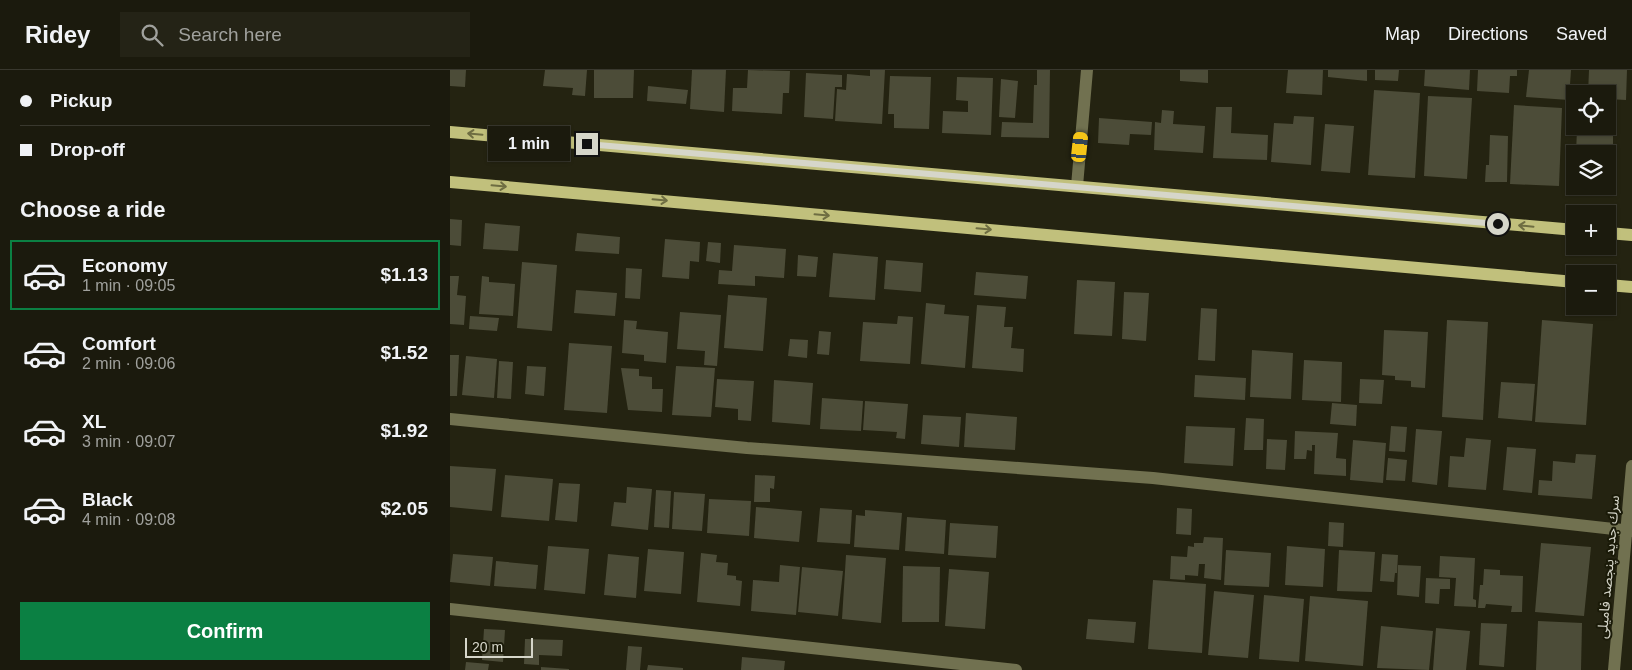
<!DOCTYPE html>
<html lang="en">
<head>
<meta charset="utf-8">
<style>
  body { margin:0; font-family:Arial,"Noto Sans Arabic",sans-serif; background:#242316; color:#f1f3f6; height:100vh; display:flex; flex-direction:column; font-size:19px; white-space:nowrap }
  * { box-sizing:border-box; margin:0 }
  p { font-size:16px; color:#a0a19d }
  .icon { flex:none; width:28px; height:28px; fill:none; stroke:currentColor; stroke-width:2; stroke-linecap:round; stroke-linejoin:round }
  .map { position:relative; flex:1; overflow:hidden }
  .panel { display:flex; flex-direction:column; background:#1b1a0d; width:450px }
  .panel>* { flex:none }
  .hud { display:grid; align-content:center; height:110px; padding:0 20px; background:#1b1a0d }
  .fabs { position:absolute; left:1116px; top:15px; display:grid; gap:10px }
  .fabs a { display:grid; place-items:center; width:50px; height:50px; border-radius:0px; background:#1b1a0d; box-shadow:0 1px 4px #0004,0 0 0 1px #39382e; font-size:25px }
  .scale { position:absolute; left:15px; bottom:12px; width:68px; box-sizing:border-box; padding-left:5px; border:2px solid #d6d6ca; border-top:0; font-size:14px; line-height:18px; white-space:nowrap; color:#d6d6ca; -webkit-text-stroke:4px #1a1a08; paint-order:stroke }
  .end { position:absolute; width:22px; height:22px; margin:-11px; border:6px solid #d6d6ca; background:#111; box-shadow:0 0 0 2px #111 }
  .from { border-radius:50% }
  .bubble { position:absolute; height:35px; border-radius:0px; background:#1b1a0d; box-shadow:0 1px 4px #0004,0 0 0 1px #39382e; font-size:16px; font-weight:700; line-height:35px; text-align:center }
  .car { position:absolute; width:15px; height:30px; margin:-15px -8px; border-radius:6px; box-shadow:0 0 4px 1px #0007; background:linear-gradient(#f5c518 24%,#345 0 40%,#f5c518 0 76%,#345 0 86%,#f5c518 0) }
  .hud b { display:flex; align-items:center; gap:18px; height:48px; font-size:19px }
  .hud b+b { border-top:1px solid #39382e }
  .hud i { width:12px; height:12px; background:#f1f3f6 }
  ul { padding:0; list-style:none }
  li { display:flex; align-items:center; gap:15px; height:70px; margin:0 10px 8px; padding:0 10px; border:2px solid transparent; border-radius:0px }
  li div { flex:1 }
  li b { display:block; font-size:19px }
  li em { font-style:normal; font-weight:700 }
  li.on { border-color:#0b8043 }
  li>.icon { width:45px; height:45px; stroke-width:1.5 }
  h2 { padding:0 20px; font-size:22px; line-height:60px }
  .primary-button { display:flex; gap:10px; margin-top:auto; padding:10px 20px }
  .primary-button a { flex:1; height:58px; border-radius:0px; background:#0b8043; color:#fff; font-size:20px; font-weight:700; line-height:58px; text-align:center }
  header { display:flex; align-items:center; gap:30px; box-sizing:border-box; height:70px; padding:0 25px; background:#1b1a0d; border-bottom:1px solid #39382e }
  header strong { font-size:24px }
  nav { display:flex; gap:28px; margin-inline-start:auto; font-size:18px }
  .search { width:350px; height:45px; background:#242316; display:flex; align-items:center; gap:12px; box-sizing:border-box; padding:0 18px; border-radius:0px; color:#a0a19d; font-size:19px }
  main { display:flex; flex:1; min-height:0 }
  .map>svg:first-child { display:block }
  .building { fill:#4c4c38 }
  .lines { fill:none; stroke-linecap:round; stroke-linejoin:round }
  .minor { stroke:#717150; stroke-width:12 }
  .major { stroke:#c1c07c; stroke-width:12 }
  .oneway { stroke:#6e6d42 }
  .route { stroke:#d6d6ca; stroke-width:6 }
  .labels { text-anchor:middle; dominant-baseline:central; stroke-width:4; stroke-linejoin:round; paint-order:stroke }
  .street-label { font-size:14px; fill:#d6d6ca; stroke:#1a1a08 }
</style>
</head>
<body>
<header>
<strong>Ridey</strong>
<div class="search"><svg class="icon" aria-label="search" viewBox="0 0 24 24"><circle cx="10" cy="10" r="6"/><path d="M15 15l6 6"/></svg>Search here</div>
<nav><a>Map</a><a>Directions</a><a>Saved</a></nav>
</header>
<main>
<section class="panel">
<div class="hud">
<b><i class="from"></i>Pickup</b>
<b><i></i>Drop-off</b>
</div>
<h2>Choose a ride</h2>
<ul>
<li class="on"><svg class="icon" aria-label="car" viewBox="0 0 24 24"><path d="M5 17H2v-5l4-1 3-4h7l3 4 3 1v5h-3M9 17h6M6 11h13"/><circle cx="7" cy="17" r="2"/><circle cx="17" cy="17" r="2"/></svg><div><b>Economy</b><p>1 min · 09:05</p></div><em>$1.13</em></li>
<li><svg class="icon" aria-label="car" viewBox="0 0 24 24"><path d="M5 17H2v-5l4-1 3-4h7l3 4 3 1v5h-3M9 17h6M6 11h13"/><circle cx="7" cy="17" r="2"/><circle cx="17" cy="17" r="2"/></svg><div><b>Comfort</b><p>2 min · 09:06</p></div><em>$1.52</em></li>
<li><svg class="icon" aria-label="car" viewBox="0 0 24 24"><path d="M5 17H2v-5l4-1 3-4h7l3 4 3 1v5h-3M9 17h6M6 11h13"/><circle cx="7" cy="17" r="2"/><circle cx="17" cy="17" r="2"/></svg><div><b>XL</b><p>3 min · 09:07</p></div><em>$1.92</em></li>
<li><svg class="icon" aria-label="car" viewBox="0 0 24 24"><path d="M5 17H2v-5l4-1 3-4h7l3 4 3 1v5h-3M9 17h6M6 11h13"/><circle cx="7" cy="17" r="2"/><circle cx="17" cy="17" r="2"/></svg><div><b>Black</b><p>4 min · 09:08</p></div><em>$2.05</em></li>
</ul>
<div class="primary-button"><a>Confirm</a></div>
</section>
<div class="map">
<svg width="1182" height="600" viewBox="0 0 1182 600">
  <rect width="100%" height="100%" fill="#242311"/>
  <!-- building -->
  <g class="building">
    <path d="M0 0H16L15 17 0 16Z"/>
    <path d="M95 0H137L135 26 122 25 123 18 93 16Z"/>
    <path d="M144 0H184L183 28H144Z"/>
    <path d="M242 0H276L274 42 240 39Z"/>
    <path d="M298 0 340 1 339 23H333L332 44 282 41 283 18H297Z"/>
    <path d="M420 0H435L432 54 385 51 387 19 396 20 397 4 420 6Z"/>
    <path d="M587 0H600L599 68 551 67 552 52 583 53 584 15H587Z"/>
    <path d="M730 0H758V13L730 11Z"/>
    <path d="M838 0H873L872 25 836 23Z"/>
    <path d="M878 0H917V11L878 7Z"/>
    <path d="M925 0H949L948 11 925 10Z"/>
    <path d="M975 0H1020L1019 20 974 16Z"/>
    <path d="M1028 0H1067V6H1060L1059 23 1027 21Z"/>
    <path d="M1079 0H1121L1119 30 1076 27Z"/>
    <path d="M1139 0H1177L1176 30 1158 29V24H1138Z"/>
    <path d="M356 3 392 5V17H385L383 49 354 47Z"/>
    <path d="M440 6 481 7 479 59 444 58V44H438Z"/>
    <path d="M507 7 543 8 541 65 492 63 493 41 518 42V31L506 30Z"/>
    <path d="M551 9 568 11 565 48 549 47Z"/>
    <path d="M198 16 238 20 236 34 197 31Z"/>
    <path d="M924 20 970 23 965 108 918 105Z"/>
    <path d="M978 26 1022 28 1017 109 974 106Z"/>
    <path d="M1064 35 1112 38 1109 116 1060 114Z"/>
    <path d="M766 37H782L781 63 818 65 817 90 763 88Z"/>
    <path d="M712 40 724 41 723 54 755 56 753 83 704 80 705 52 711 53Z"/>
    <path d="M844 46 864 47 861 95 821 92 824 53 843 54Z"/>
    <path d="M649 48 702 52 701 65 680 64 679 75 648 73Z"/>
    <path d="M875 54 904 56 900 103 871 101Z"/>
    <path d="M1127 59H1163V104H1158V84H1126Z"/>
    <path d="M1040 65 1058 66 1057 112H1035L1036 95H1039Z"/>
    <path d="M0 149 12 150 11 176 0 175Z"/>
    <path d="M35 153 70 156 68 181 33 179Z"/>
    <path d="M127 163 170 167 169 184 125 181Z"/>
    <path d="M215 169 250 172 249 192 240 191 239 209 212 207Z"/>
    <path d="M258 172 271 173 270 193 256 191Z"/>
    <path d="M284 175 336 179 334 208 305 206V216L268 214 269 200 282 201Z"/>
    <path d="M383 183 428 187 425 230 379 227Z"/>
    <path d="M348 185 368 187 366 207 347 206Z"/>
    <path d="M436 190 473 193 471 222 434 219Z"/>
    <path d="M72 192 107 195 102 261 67 258Z"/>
    <path d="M176 198 192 199 190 229 175 228Z"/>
    <path d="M526 202 578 206 576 229 524 225Z"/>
    <path d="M0 206H9L7 225 16 226 14 255 0 254Z"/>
    <path d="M32 206 39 207V212L65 214 63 246 29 244Z"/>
    <path d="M627 210 665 212 662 266 624 264Z"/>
    <path d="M126 220 167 223 165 246 124 243Z"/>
    <path d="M674 222 699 223 696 271 672 269Z"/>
    <path d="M278 225 317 228 313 281 274 278Z"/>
    <path d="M476 233 495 235 494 244 519 246 515 298 471 294Z"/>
    <path d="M527 235 556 237 554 257H563L561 278 574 279 573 302 522 298Z"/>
    <path d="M751 238 767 239 765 291 748 290Z"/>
    <path d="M230 242 271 245 267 296 254 295 255 281 227 279Z"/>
    <path d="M20 246 49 248 47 261 19 259Z"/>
    <path d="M448 246 463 247 460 294 410 291 413 252 447 254Z"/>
    <path d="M174 250 187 251 186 259 218 262 216 293 194 291V285L172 283Z"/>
    <path d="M997 250 1038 252 1033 350 992 347Z"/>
    <path d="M1092 250 1143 254 1136 355 1085 352Z"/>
    <path d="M934 260 978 262 975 318 961 317V311L945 310V306L932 305Z"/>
    <path d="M369 261 381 262 379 285 367 284Z"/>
    <path d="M340 269 358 270 357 288 338 286Z"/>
    <path d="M119 273 162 276 157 343 114 340Z"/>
    <path d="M802 280 843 283 841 329 800 327Z"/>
    <path d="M0 285H9L7 326H0Z"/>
    <path d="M16 286 47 289 44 328 12 325Z"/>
    <path d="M854 290 892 292 891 332 852 330Z"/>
    <path d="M49 291 63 292 61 329 47 328Z"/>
    <path d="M77 296 96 297 94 326 75 324Z"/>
    <path d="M226 296 265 298 261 347 222 345Z"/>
    <path d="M171 298 189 299V306L202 307V319H213L212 342 178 340Z"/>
    <path d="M745 305 796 308 795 330 744 327Z"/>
    <path d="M267 309 304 311 301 351 288 350V339L265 337Z"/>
    <path d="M910 309 934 310 932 334 909 333Z"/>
    <path d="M324 310 363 313 360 355 322 352Z"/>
    <path d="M1051 312 1085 314 1082 351 1048 348Z"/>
    <path d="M372 328 413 331 411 361 370 359Z"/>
    <path d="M415 331 458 334 455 369 446 368 447 362 413 360Z"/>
    <path d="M882 333 907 335 906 356 880 354Z"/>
    <path d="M516 343 567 347 565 380 514 377Z"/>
    <path d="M473 345 511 347 509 377 471 374Z"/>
    <path d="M796 348 814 349 813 380H794Z"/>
    <path d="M736 356 785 358 783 396 734 393Z"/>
    <path d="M941 356 957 357 955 382 939 381Z"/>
    <path d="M966 359 992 361 987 415 962 412Z"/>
    <path d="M845 361 888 363 886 388 896 389V406L864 404 865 375H862V381L857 380 856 389H844Z"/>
    <path d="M1016 368 1041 370 1036 420 998 417 1000 386 1014 387Z"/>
    <path d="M817 369 837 370 835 400 816 399Z"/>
    <path d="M903 370 936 373 933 413 900 410Z"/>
    <path d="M1057 377 1086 379 1082 423 1053 420Z"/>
    <path d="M1126 384 1146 385 1142 429 1088 425 1089 410 1102 411 1103 391 1125 393Z"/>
    <path d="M938 388 957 390 955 411 936 410Z"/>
    <path d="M0 396 46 399 42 441 0 437Z"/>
    <path d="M55 405 103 409 99 451 51 447Z"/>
    <path d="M305 405 325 406 324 419 320 418V432H304Z"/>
    <path d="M109 413 130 414 127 452 105 450Z"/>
    <path d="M177 417 202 419 198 460 161 456 164 432 176 433Z"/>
    <path d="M206 420 221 421 219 458 204 457Z"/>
    <path d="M224 422 255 424 252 461 222 459Z"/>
    <path d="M259 429 301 431 299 466 257 463Z"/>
    <path d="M306 437 352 441 349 472 304 468Z"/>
    <path d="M370 438 402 440 400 474 367 472Z"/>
    <path d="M727 438 742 439 741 465 726 464Z"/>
    <path d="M415 440 452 443 449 480 404 477 406 445 415 446Z"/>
    <path d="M457 447 496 450 494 484 455 481Z"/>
    <path d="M879 452 894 453 893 477 878 476Z"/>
    <path d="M500 453 548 456 546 488 498 485Z"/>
    <path d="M754 467 773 468 771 510 754 508 755 494H749L748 506 735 505V510L720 509 721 486 737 487 738 476 744 477V473H753Z"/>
    <path d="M1091 473 1141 477 1134 546 1085 542Z"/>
    <path d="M98 476 139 479 135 524 94 520Z"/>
    <path d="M837 476 875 479 873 517 835 515Z"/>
    <path d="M198 479 234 482 231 524 194 521Z"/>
    <path d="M776 480 821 483 819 517 774 515Z"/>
    <path d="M889 480 925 482 922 522 887 521Z"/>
    <path d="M251 483 267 485 266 492 278 493 277 505 286 506V510L292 511 290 536 247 532Z"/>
    <path d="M3 484 43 487 40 516 0 512Z"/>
    <path d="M158 484 189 487 186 528 154 525Z"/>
    <path d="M932 484 948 485 947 503H945L944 512 930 511Z"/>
    <path d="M396 485 436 488 431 553 392 549Z"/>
    <path d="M990 486 1025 488 1023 529 1026 530V537L1004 536 1006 508 989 507Z"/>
    <path d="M46 491 88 495 86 519 44 516Z"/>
    <path d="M330 495 350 497 346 545 301 541 303 510 329 512Z"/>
    <path d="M948 495 971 496 969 527 947 525Z"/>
    <path d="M453 496 490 497 489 552H452Z"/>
    <path d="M352 497 393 501 388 546 348 542Z"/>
    <path d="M499 499 539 502 535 559 495 556Z"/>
    <path d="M1034 499 1050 500V505L1073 506 1072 542H1061L1062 536 1036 534 1035 538H1028L1030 515H1033Z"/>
    <path d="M976 508 1000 509V519H990L989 534 975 533Z"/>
    <path d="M703 510 756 514 752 583 698 579Z"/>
    <path d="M764 521 804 525 798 588 758 585Z"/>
    <path d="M814 525 854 529 849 592 809 589Z"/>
    <path d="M860 526 918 531 913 596 855 591Z"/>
    <path d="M638 549 686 552 684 573 636 569Z"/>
    <path d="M1088 551 1132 553 1131 600H1086Z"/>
    <path d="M1031 553 1057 554 1054 597 1029 595Z"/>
    <path d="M931 556 983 561 979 600 927 598Z"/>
    <path d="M986 558 1020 561 1016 600H983Z"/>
    <path d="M34 559 55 560 53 592 32 590Z"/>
    <path d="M75 569 113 570 112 586 89 585V595L74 594Z"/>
    <path d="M178 576 192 577 190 600H176Z"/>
    <path d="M292 587 335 591 334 600H291Z"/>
    <path d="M16 592 39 594 38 600H15Z"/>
    <path d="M198 595 233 598V600H197Z"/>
    <path d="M91 597 119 599V600H91Z"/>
  </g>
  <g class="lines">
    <!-- minor -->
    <g class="minor">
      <path d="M627 116 637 0"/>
      <path d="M0 349 297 378 703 408 1182 461"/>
      <path d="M0 539 566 600"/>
      <path d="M1164 600 1182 396"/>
    </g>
    <!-- major -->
    <g class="major">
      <path d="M0 62 1125 160"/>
      <path d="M0 112 1125 212"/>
      <path d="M1158 163 1182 165"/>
      <path d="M1158 215 1182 217"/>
    </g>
  </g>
  <!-- one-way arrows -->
  <defs><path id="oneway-shaft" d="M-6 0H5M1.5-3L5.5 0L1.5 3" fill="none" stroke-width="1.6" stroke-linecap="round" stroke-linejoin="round" transform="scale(1.25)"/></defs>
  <g class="oneway">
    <use href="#oneway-shaft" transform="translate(25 64) rotate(-175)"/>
    <use href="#oneway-shaft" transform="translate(49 116) rotate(5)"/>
    <use href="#oneway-shaft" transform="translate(210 130) rotate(5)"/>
    <use href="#oneway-shaft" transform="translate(372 145) rotate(5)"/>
    <use href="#oneway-shaft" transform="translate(1076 156) rotate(-175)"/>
    <use href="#oneway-shaft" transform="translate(534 159) rotate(5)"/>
  </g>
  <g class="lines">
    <!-- route -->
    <path class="route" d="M137 74 1048 154"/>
  </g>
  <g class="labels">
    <!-- street labels -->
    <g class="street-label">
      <text transform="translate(1158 497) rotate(-85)">سرك جدید پنجصد فامیلی</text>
    </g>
  </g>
</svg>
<div class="fabs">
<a><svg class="icon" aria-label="locate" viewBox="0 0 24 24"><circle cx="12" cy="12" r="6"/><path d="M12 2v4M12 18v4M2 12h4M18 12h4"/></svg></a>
<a><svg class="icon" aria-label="layers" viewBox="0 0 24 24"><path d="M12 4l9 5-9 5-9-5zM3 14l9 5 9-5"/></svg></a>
<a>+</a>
<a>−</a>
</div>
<div class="scale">20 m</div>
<i class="end from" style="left:1048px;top:154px"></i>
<i class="end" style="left:137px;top:74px"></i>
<div class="bubble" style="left:38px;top:56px;width:82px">1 min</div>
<i class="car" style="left:630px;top:77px;rotate:6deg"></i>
</div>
</main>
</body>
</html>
